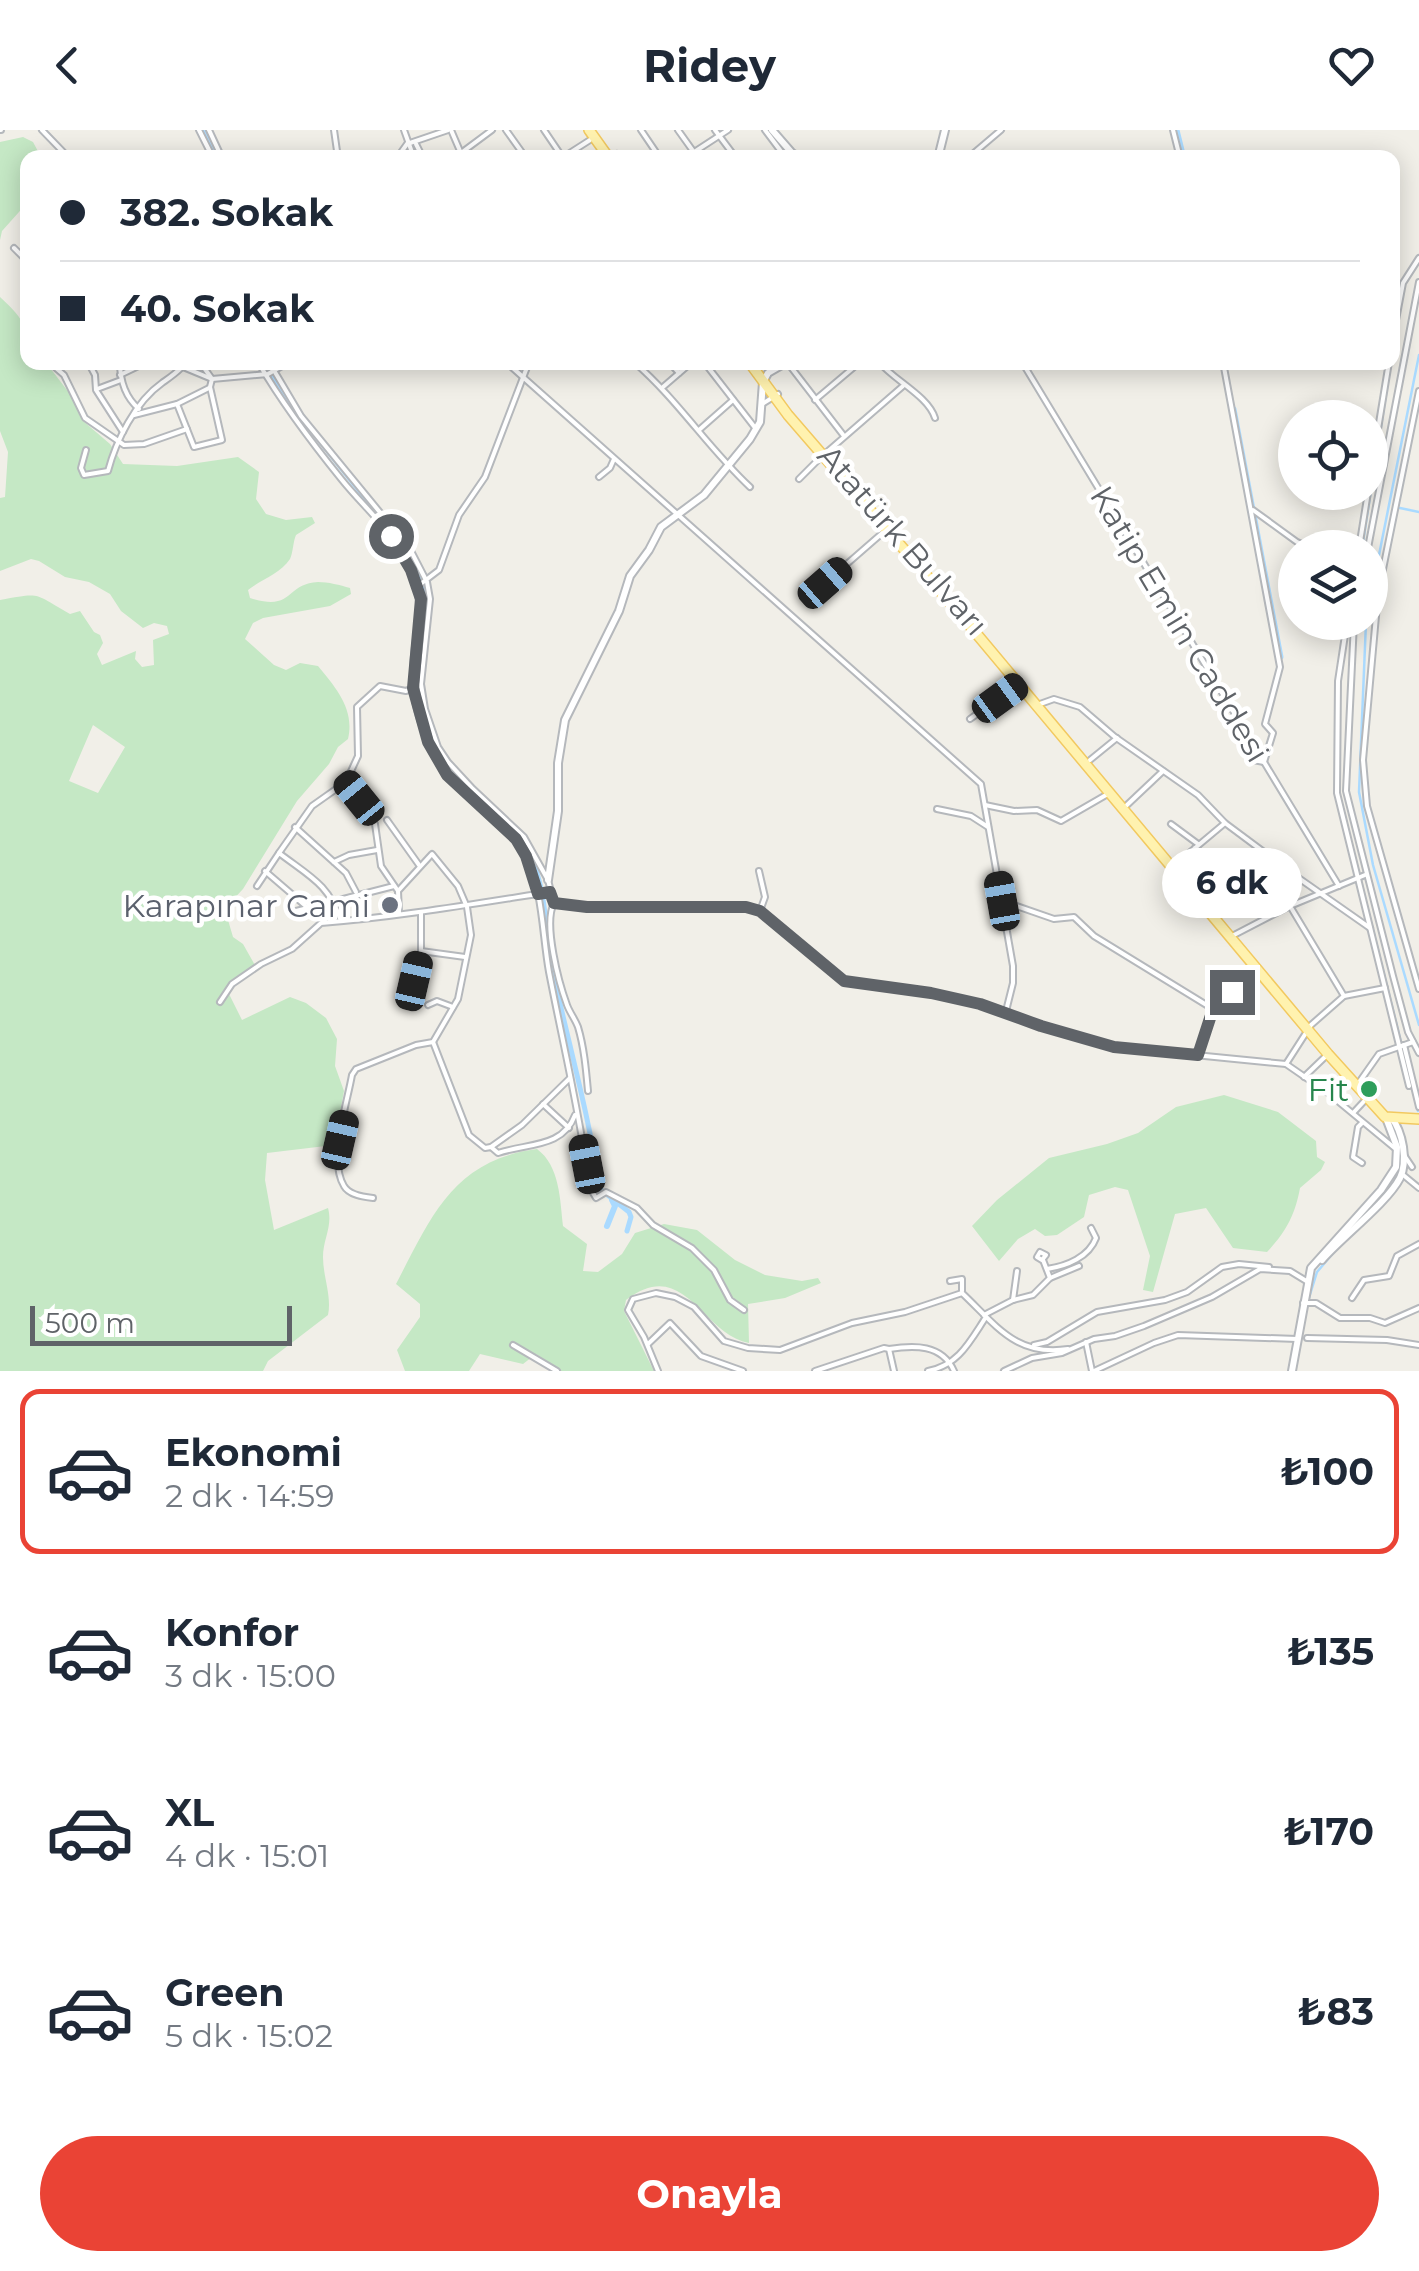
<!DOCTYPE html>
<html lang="tr">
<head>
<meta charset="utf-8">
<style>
  body { margin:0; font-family:Montserrat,sans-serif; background:#f2f2f3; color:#1f2937; height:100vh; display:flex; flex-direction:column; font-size:38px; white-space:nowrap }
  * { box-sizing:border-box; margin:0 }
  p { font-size:32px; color:#747a83 }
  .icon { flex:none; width:55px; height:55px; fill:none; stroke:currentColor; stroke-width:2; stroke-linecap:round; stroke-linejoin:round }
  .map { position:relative; height:1241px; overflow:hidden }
  .drawer { display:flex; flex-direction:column; background:#fff; flex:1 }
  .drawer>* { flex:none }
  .top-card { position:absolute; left:20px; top:20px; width:1380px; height:220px; border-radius:20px; box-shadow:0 5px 25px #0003; display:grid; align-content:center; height:220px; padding:0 40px; background:#fff }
  .controls { position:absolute; left:1278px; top:270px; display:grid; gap:20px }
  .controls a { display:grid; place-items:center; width:110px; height:110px; border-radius:50%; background:#fff; box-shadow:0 5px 25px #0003; font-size:50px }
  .scale { position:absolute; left:30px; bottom:25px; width:262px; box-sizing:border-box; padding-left:10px; border:5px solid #5f6368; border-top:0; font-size:28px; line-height:35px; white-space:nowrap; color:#5f6368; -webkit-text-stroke:8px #fff; paint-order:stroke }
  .end { position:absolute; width:45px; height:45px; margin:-22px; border:12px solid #5f6368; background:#fff; box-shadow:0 0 0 5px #fff }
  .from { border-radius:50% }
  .bubble { position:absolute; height:70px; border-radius:35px; background:#fff; box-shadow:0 5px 25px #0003; font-size:32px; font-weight:700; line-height:70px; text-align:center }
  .car { position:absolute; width:30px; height:60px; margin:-30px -15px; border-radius:12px; box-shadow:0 0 8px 2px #0007; background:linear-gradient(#222 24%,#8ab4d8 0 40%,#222 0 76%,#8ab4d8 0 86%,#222 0) }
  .top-card b { display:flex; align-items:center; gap:35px; height:95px; font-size:38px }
  .top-card b+b { border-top:2px solid #e0e1e3 }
  .top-card i { width:25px; height:25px; background:#1f2937 }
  ul { padding:18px 0 0; list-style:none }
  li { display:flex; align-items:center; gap:30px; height:165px; margin:0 20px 15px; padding:0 20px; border:5px solid transparent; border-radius:20px }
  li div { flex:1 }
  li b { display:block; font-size:38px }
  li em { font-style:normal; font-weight:700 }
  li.on { border-color:#ea4335 }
  li>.icon { width:90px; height:90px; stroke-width:1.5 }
  .action { display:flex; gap:20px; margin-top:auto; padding:20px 40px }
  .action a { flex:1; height:115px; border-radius:60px; background:#ea4335; color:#fff; font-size:40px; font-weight:700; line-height:115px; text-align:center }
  header { display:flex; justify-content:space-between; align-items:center; height:130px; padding:0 40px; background:#fff; font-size:45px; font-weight:700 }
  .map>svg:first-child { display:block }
  .green { fill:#c5e8c5; fill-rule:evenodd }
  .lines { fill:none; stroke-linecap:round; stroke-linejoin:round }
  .stream { stroke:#aadaff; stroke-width:2.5 }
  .canal { stroke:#aadaff; stroke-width:5 }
  .river { stroke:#aadaff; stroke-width:6 }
  .minor-casing { stroke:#b5b8bc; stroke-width:8 }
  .tertiary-casing { stroke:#b5b8bc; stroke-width:10 }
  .primary-casing { stroke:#f2c960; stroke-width:12 }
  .minor { stroke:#fff; stroke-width:4 }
  .tertiary { stroke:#fff; stroke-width:6 }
  .primary { stroke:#fff2af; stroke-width:9 }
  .route { stroke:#5f6368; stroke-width:12 }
  .worship-dot { fill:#6b7280; stroke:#fff; stroke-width:4 }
  .leisure-dot { fill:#2e9e5b; stroke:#fff; stroke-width:4 }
  .labels { text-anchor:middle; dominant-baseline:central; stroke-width:9; stroke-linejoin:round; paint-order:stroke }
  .street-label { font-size:32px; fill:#5f6368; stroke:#fff }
  .worship-label { font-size:32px; fill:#5b616d; stroke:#fff; text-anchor:end }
  .leisure-label { font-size:32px; fill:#27864d; stroke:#fff; text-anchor:end }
</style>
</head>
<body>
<header><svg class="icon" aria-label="back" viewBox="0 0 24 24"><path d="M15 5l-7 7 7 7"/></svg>Ridey<svg class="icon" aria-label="heart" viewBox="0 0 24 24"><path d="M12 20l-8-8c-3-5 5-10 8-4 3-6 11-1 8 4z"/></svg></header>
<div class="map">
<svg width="1419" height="1241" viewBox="0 0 1419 1241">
  <rect width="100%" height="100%" fill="#f1efe8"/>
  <!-- green -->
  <g class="green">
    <path d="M23 7 33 12 41 27 28 28 27 73 2 101 0 110V12Z"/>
    <path d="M0 167C27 192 27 197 28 232L47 234 70 264 82 290 110 314 123 334 177 336 238 327 259 342 256 369 266 384 286 390 312 387 315 393 296 405C293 412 293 423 290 429 280 444 260 450 248 460L250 468C295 482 284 454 318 452 328 452 340 455 350 458L351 464 330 476 263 488 253 493 245 509 274 535 286 540 300 533 318 536C336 558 355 579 348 609L338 617 329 634 297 671 243 759 230 773 228 790 233 807 243 814 256 837 228 862 242 890 290 867 306 873 326 888 337 909 335 936 344 961 334 1015 267 1023 265 1050 274 1100 328 1078C333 1096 323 1109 323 1127 323 1147 332 1166 328 1185L268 1231 263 1241H0V470C44 462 33 464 70 484L80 481 94 502 100 505 103 513 97 524 102 535 136 521 135 529 142 537 154 535 153 510 169 504 167 496 154 493 143 498 121 481 110 464 89 452 65 447 39 431 31 429 0 441V368L5 367 8 322 0 301ZM93 595 125 617 98 663 69 651Z"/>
    <path d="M1224 965 1278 982 1316 1011 1317 1027 1325 1032 1321 1040 1300 1058C1295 1085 1286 1102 1267 1122L1233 1118 1206 1078 1175 1084 1153 1162 1143 1160 1150 1126 1128 1060 1115 1057 1089 1065 1084 1087 1057 1105 1045 1106 1035 1099 1018 1109 999 1131 972 1096 997 1070 1049 1028 1107 1014 1138 1003 1176 977Z"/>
    <path d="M537 1019C560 1036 560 1070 563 1096L587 1114 583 1141 598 1142 622 1124 635 1103 664 1094 697 1100 735 1130 765 1145 802 1151 818 1148 821 1153 785 1168 748 1174 749 1213C701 1204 685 1125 626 1170L624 1181 654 1241H561L536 1224 523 1234 480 1224 469 1241H405L397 1220 420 1187V1174L396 1154C431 1087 453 1030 537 1019Z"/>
  </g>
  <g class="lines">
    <!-- stream -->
    <g class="stream">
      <path d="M1413 140 1419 132"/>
      <path d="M1392 223 1396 200"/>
      <path d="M1400 378 1419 382"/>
      <path d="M1362 418 1391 232"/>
      <path d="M1370 470 1419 225"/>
      <path d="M1366 492 1359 662 1373 735 1419 895"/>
      <path d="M1347 505 1349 492"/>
      <path d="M1340 667 1418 981"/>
      <path d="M1308 1171 1317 1142 1334 1122"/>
    </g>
    <!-- canal -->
    <g class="canal">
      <path d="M204 0 215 28"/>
      <path d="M1177 0 1184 28"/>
      <path d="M264 232 277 257 400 412C413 428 426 453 426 475 426 487 421 500 420 512 416 541 418 568 426 595 443 656 491 666 522 711 548 749 544 799 553 843 569 915 589 986 600 1059L629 1082 631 1087 627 1101"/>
      <path d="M1234 279 1281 527"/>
    </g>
    <!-- river -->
    <path class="river" d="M607 1096 615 1076 612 1070"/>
    <!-- minor casing -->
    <g class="minor-casing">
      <g id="minor">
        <path d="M0 0H1"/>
        <path d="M42 0 69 28"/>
        <path d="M199 0 213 28"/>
        <path d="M209 0 222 28"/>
        <path d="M334 0 338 28"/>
        <path d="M404 0 414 28"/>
        <path d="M451 0 463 28"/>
        <path d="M506 0 526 28"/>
        <path d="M544 0 563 28"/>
        <path d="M641 0 660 28"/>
        <path d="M678 0 698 28"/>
        <path d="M715 0 736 28"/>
        <path d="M765 0 786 28"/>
        <path d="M1173 0 1180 28"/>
        <path d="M416 14 423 28"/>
        <path d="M461 23 492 0"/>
        <path d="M565 26 590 10"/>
        <path d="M397 28 407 14 448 0"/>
        <path d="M613 28 617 24 622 28"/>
        <path d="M685 28 728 0"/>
        <path d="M968 28 1001 0"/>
        <path d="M14 118 28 132"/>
        <path d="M1392 211 1403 153 1419 128"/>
        <path d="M49 232 64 245 85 288 124 315 144 314 187 299"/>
        <path d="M88 232 95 245 96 260 123 302"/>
        <path d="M120 232C120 251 125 267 139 279"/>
        <path d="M171 232 212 249 268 244 289 232"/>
        <path d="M258 232C282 273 312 313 342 350 362 375 388 397 404 426 433 477 411 500 413 551 413 571 420 591 427 610 446 663 503 682 525 724 543 760 542 803 549 842 563 914 580 985 590 1058L596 1068 606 1062 637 1078 653 1095 692 1118 714 1140 730 1170 744 1180"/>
        <path d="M269 232 301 286 410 419 427 452 430 469 421 554 425 579 438 617 448 632 473 659 524 707 548 750 554 773"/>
        <path d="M506 232 981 654 1013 836V853L1006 881"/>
        <path d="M634 232C678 270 708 318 750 357"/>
        <path d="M669 232 679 243"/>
        <path d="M704 232 756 299"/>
        <path d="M787 232 844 306"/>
        <path d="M879 232C895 251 928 266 935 288"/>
        <path d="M1022 232 1339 756"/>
        <path d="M1223 232 1280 537 1265 594 1273 603 1264 632 1253 630"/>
        <path d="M120 245 147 232"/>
        <path d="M663 257 692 232"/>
        <path d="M97 259 121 250"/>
        <path d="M1419 261 1378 464 1363 630 1367 676 1419 859"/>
        <path d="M815 270 860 232"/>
        <path d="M177 274 194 317 222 310 210 257 212 249 200 232"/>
        <path d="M762 274 778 264"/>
        <path d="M134 285 177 274 209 258"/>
        <path d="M699 300 733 270"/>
        <path d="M86 320 81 338 84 345 108 341C116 311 135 272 162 253 169 248 175 244 181 238"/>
        <path d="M827 322 903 256"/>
        <path d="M599 347 610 338 614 329"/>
        <path d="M1370 348 1389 232"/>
        <path d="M799 349 820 328"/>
        <path d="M1253 380 1297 412 1312 418"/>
        <path d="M1359 418 1368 362"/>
        <path d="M1368 418 1419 152"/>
        <path d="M825 453 887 399"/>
        <path d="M418 456 439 440 459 385 485 347 529 232"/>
        <path d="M1347 492 1338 551 1337 663 1409 956"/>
        <path d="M1354 492 1346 661 1393 846 1408 902 1419 923"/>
        <path d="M1040 574 1054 569 1080 577 1115 607 1198 665 1225 693 1280 734 1290 776 1344 866 1385 858"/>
        <path d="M970 589 1019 554"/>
        <path d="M1090 630 1117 608"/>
        <path d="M985 675 1014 681 1037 680 1061 691 1106 665"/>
        <path d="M1127 675 1163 641"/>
        <path d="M937 679 971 686 988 697"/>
        <path d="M387 690 419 735"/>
        <path d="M1171 694 1198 714"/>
        <path d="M295 697 346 743 356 762"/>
        <path d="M1195 718 1233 747 1227 755"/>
        <path d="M279 723 312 676 346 652"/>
        <path d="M334 732 349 725 377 720"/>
        <path d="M1176 734 1225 693"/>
        <path d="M1280 735 1370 798"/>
        <path d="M265 741 308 778 394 756"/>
        <path d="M759 741 765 767 760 781"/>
        <path d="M257 756 279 723C309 746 329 754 341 791"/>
        <path d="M1002 771 1054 789 1074 787 1094 806 1213 879"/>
        <path d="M554 773 587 777H746L760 781 844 851 931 863 980 873 1041 896 1114 917 1286 934 1328 963 1397 1020"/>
        <path d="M554 773C543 794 559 853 567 875 570 883 575 889 578 897 584 917 586 939 588 961"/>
        <path d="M296 781 308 778"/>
        <path d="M399 783 398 761 381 736 375 694 346 652 358 626 357 577 380 556 406 561 413 558"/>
        <path d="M1234 805 1290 776 1365 745"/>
        <path d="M421 821 465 827"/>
        <path d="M220 872 232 854 261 834 292 819 321 793C397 787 473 774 550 762"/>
        <path d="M408 873 421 821V782"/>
        <path d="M428 875 437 871 453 877"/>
        <path d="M433 912 469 1005 485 1018 491 1017 498 1023C528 1013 563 1018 575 985"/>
        <path d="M1404 915 1419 977"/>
        <path d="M1199 925 1214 876 1256 842"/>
        <path d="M1286 934 1311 895 1344 866"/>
        <path d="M1304 947 1328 924"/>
        <path d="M1360 951 1379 924 1413 912"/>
        <path d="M543 974 569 998"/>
        <path d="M1354 982 1368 967"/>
        <path d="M491 1017 522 995 570 948"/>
        <path d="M1404 1025 1412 1037"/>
        <path d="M1362 1033 1353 1027 1358 997 1362 993"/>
        <path d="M1402 1044 1419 1058"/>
        <path d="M373 1068C363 1067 349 1065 344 1056 328 1030 347 974 352 945L356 939 416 915 433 912 458 869 471 805 467 777 458 756 432 724 398 761"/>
        <path d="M1040 1122 1046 1125 1042 1130 1037 1127Z"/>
        <path d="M1047 1139C1067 1136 1089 1127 1096 1108L1091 1098"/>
        <path d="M1050 1148 1079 1136"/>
        <path d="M950 1151 962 1149V1161"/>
        <path d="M1352 1168 1364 1150 1389 1146 1397 1126 1419 1114"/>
        <path d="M1013 1170 1017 1141"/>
        <path d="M1303 1173H1316L1340 1188H1370L1385 1193 1419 1178"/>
        <path d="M984 1185 1013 1170 1033 1165 1050 1148 1043 1130"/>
        <path d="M1307 1208 1387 1210 1419 1215"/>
        <path d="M1086 1212 1092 1241"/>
        <path d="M648 1214 670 1193 701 1226 743 1241"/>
        <path d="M513 1215 557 1241"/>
        <path d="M1034 1215 1047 1212 1097 1182 1165 1170 1187 1162 1222 1137 1239 1134 1269 1137"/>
        <path d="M889 1219C914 1215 942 1214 954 1241"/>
        <path d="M658 1241 644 1207 628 1180 633 1169 656 1163 675 1167 694 1177 724 1211 748 1218 780 1220 852 1193 905 1182 962 1163C996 1195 1016 1227 1068 1219"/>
        <path d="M815 1241 884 1218 889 1219 894 1241"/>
        <path d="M928 1241C959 1235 970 1211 986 1187"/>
        <path d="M1004 1241 1032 1228 1062 1223 1094 1209 1115 1206 1144 1196 1212 1167 1260 1139 1290 1141 1308 1152"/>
        <path d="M1094 1241 1154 1213 1178 1205 1297 1209"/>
      </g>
    </g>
    <!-- tertiary casing -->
    <g class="tertiary-casing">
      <g id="tertiary">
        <path d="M772 0 792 23 800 28"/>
        <path d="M938 28 945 0"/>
        <path d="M548 750 558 681V633L565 590 619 481 630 446 649 420 661 397 704 365 750 309 760 292 763 252 768 243 787 232"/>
        <path d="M1322 1130C1342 1107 1387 1073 1400 1048 1408 1031 1403 1002 1391 987"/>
        <path d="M1292 1241 1311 1138 1381 1060 1396 1037 1397 1017 1386 988"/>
      </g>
    </g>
    <!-- primary casing -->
    <g class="primary-casing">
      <g id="primary">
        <path d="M589 0 609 28"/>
        <path d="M749 232 788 285 965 490 1328 924 1385 987 1419 989"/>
      </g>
    </g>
    <!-- minor -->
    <use href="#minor" class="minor"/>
    <!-- tertiary -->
    <use href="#tertiary" class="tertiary"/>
    <!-- primary -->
    <use href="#primary" class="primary"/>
  </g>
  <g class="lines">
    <!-- route -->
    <path class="route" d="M391 406 411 440 421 469 413 558 428 612 447 645 516 709 526 726 538 764 550 762 554 773 587 777H746L760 781 844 851 931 863 980 874 1041 896 1114 917 1198 925 1214 876 1232 862"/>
  </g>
  <!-- markers -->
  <circle class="worship-dot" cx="390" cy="775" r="10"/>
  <circle class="leisure-dot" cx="1369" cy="959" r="10"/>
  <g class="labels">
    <!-- street labels -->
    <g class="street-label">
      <text transform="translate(903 410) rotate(49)">Atatürk Bulvarı</text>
      <text transform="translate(1180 494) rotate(59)">Katip Emin Caddesi</text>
    </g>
    <!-- worship labels -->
    <g class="worship-label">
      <text x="370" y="775">Karapınar Cami</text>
    </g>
    <!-- leisure labels -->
    <g class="leisure-label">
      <text x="1349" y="959">Fit</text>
    </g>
  </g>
</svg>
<div class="controls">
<a><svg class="icon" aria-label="locate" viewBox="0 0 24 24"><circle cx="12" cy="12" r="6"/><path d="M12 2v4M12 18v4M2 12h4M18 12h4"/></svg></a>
<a><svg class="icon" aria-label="layers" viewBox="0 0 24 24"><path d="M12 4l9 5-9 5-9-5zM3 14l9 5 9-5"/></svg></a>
</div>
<div class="scale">500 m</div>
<i class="end from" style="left:391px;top:406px"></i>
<i class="end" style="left:1232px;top:862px"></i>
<div class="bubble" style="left:1162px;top:718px;width:140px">6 dk</div>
<i class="car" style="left:825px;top:453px;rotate:49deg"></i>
<i class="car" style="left:1000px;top:568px;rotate:54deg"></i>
<i class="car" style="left:359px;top:668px;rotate:321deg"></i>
<i class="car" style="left:1002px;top:771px;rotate:350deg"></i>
<i class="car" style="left:414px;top:851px;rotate:13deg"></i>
<i class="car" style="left:340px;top:1010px;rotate:13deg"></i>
<i class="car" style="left:587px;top:1034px;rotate:349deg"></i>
<div class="top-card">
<b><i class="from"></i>382. Sokak</b>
<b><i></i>40. Sokak</b>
</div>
</div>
<section class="drawer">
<ul>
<li class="on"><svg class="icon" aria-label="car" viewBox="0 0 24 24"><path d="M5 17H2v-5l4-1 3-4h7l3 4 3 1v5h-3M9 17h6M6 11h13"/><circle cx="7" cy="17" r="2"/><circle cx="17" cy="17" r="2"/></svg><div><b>Ekonomi</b><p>2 dk · 14:59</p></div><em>₺100</em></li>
<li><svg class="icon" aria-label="car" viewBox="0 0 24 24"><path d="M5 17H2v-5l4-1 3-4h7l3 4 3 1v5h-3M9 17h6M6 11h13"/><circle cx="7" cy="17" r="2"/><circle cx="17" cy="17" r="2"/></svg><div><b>Konfor</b><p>3 dk · 15:00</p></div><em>₺135</em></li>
<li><svg class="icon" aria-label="car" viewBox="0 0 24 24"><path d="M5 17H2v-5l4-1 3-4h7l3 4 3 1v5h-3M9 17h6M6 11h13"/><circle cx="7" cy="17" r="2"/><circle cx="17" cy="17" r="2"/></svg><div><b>XL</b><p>4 dk · 15:01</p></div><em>₺170</em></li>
<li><svg class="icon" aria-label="car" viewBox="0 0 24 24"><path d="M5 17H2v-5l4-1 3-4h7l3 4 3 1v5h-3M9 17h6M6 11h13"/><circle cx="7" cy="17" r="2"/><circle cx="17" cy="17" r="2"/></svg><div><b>Green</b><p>5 dk · 15:02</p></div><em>₺83</em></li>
</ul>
<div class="action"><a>Onayla</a></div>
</section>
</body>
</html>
